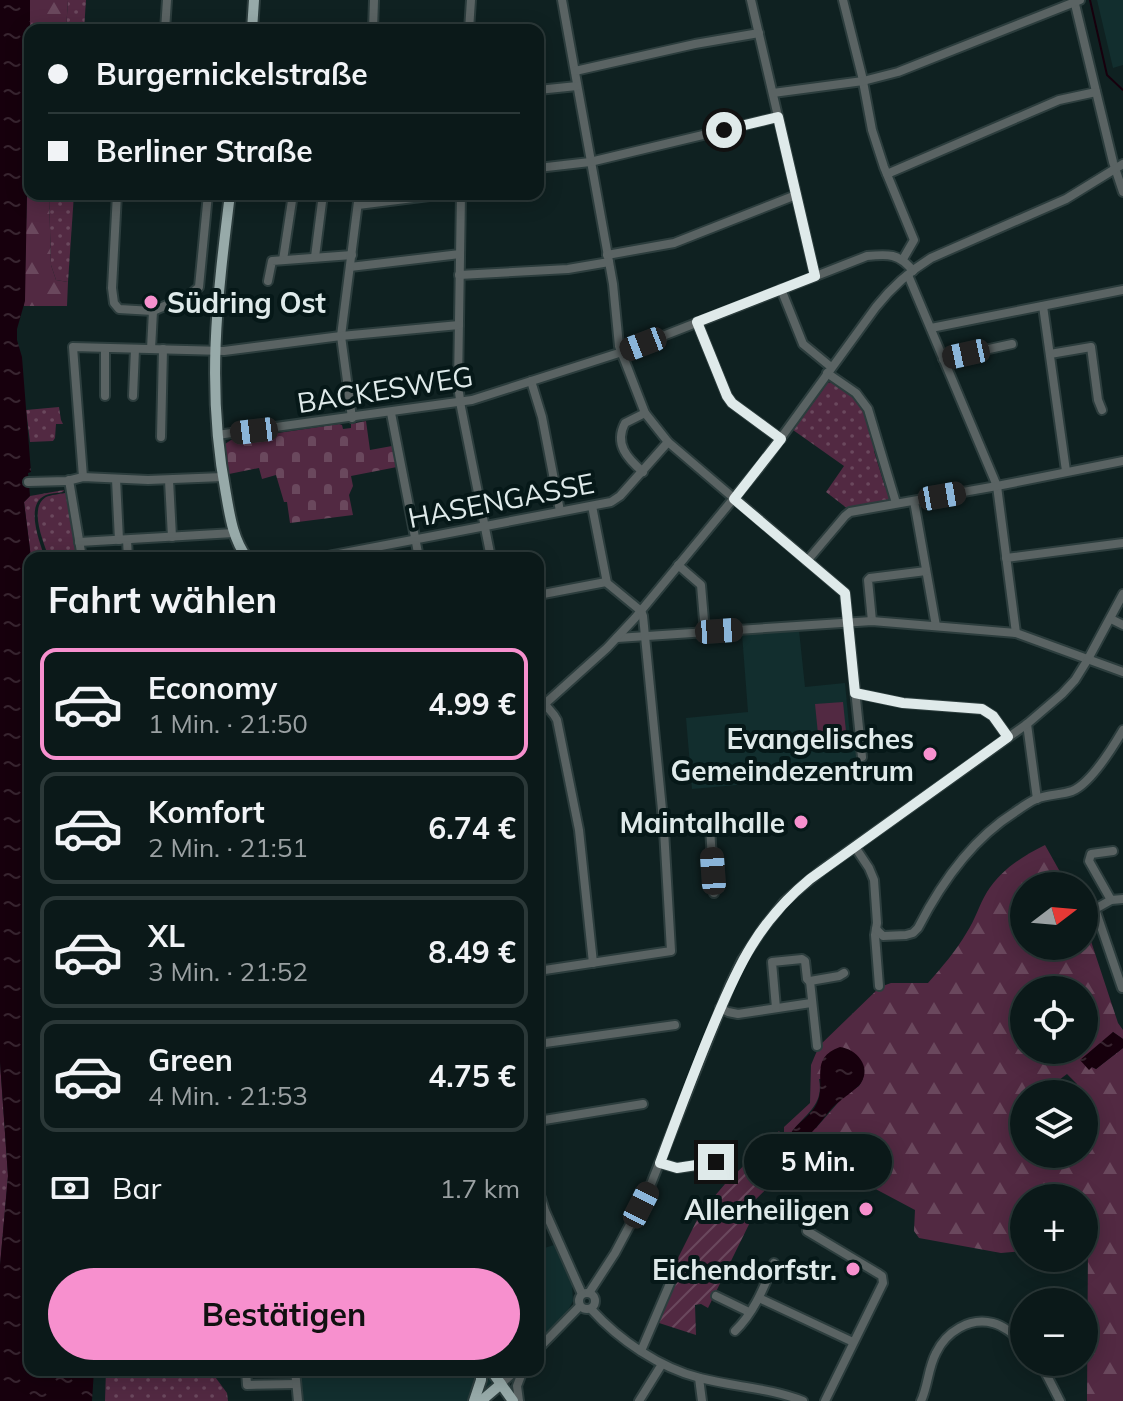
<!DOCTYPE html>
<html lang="de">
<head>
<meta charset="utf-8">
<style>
  body { margin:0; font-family:Mulish,sans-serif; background:#192626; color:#f1f3f6; height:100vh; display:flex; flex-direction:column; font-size:30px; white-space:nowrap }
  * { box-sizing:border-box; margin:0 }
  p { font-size:26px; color:#9aa0a2 }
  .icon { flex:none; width:44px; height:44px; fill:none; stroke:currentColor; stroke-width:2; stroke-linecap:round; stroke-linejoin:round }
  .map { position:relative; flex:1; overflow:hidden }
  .sheet { position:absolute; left:24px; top:552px; width:520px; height:824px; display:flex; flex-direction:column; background:#0b1919; border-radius:16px; box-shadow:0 4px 20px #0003,0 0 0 2px #2b3838 }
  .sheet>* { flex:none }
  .hud { position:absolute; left:24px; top:24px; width:520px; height:176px; border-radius:16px; box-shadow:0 4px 20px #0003,0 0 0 2px #2b3838; display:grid; align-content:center; height:176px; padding:0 24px; background:#0b1919 }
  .needle { width:52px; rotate:74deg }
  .buttons { position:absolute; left:1010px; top:872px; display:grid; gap:16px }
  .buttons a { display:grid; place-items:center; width:88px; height:88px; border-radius:50%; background:#0b1919; box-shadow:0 4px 20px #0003,0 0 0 2px #2b3838; font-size:40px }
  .end { position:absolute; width:36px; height:36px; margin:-18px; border:10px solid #dfeaea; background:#111; box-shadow:0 0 0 4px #111 }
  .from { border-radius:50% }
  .bubble { position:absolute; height:56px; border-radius:28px; background:#0b1919; box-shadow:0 4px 20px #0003,0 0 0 2px #2b3838; font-size:26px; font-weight:700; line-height:56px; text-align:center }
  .car { position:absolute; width:24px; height:48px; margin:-24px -12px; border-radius:10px; box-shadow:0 0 6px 2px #0007; background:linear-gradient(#222 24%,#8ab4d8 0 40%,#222 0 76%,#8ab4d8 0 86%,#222 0) }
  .hud b { display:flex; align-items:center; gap:28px; height:76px; font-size:30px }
  .hud b+b { border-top:2px solid #2b3838 }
  .hud i { width:20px; height:20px; background:#f1f3f6 }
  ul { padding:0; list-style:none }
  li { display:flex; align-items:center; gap:24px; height:112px; margin:0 16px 12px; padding:0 8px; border:4px solid #2b3838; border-radius:16px }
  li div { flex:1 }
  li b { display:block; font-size:30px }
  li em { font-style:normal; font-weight:700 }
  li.active { border-color:#f790ce }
  li>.icon { width:72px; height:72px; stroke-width:1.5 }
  h2 { padding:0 24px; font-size:36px; line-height:96px }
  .pay { display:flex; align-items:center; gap:20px; height:88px; padding:0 24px; font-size:30px }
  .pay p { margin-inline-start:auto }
  .cta { display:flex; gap:16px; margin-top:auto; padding:16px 24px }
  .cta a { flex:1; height:92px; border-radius:48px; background:#f790ce; color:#111; font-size:32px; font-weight:700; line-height:92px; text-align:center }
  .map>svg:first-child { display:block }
  .built { fill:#122e2e }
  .grass { fill:url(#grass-dots) }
  .forest { fill:url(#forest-firs); fill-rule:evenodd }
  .cemetery { fill:url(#cemetery-stones) }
  .garden { fill:url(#garden-furrows) }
  .pitch { fill:#522942 }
  .water { fill:url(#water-ripples) }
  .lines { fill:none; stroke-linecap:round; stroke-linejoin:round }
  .stream { stroke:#17000d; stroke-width:2 }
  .minor-casing { stroke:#2c3d3d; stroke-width:12 }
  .major-casing { stroke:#2c3d3d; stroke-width:14 }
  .minor { stroke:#5a6363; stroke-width:8 }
  .major { stroke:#97aaa9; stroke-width:10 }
  .route { stroke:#dfeaea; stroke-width:10 }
  .poi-dot { fill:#f790ce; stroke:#061818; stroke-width:3 }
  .labels { text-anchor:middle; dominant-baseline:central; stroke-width:8; stroke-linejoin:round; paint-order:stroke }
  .poi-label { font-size:28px; font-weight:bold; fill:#dfeaea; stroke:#061818; text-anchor:end }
  .street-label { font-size:28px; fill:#dfeaea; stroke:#061818 }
</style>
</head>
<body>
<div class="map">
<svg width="1123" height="1401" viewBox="0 0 1123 1401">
  <defs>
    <pattern id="grass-dots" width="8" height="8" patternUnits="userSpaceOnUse" patternTransform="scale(2)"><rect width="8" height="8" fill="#522942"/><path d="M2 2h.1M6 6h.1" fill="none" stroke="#6a485d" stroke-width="1.8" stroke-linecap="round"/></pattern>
    <pattern id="forest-firs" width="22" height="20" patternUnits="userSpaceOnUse" patternTransform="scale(2)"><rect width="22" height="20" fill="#522942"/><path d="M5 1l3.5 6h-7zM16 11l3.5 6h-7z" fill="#6a485d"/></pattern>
    <pattern id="cemetery-stones" width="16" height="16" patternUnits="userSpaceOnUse" patternTransform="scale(2)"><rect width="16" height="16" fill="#522942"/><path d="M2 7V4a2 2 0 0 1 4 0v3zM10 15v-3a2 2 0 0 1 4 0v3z" fill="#6a485d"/></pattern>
    <pattern id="garden-furrows" width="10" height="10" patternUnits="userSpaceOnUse" patternTransform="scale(2)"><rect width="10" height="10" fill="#522942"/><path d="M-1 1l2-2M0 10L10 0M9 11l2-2" fill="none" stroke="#6a485d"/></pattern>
    <pattern id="water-ripples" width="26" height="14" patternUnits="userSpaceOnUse" patternTransform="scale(2)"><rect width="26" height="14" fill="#17000d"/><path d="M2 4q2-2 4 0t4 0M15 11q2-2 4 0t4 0" fill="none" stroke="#382530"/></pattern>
  </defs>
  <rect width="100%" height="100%" fill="#0f2121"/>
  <!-- built -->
  <g class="built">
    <path d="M1097 0H1123V65L1113 68Z"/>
    <path d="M799 630 805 687 845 683 851 747 858 746 859 763 855 768 737 783V785L692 789 686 718 748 712 742 634Z"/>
    <path d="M557 1244 572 1284 573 1301 563 1320 538 1344V1250Z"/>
    <path d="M300 1370H510L478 1401H303Z"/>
  </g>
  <!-- grass -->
  <g class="grass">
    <path d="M68 0H86L84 30H66Z"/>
    <path d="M49 194H74L68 282 56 280 51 265Z"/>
    <path d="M833 382C865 403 868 414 878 449L874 451 885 487 889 486 890 497 887 502 848 509 826 492 844 466 793 430 822 391 826 383Z"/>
    <path d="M59 407 61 420 63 424H56L55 438 53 441 30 442 26 410Z"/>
    <path d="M68 488 80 558H49C44 543 28 508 46 497 51 495 59 494 65 493L66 489Z"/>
    <path d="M64 490 63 492C58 493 49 493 44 496 25 506 40 543 45 558H31L24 502 30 496Z"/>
    <path d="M0 1062 8 1176 0 1266Z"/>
    <path d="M106 1370H210L227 1393 228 1401H105Z"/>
  </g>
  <!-- forest -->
  <g class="forest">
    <path d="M30 0H68L66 30H30Z"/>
    <path d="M30 79V194H49L51 265 56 280 68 282 67 306H24Z"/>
    <path d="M1045 845 1068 886H1024V946H1084V920L1118 1023 1123 1030V1039L1113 1032 1092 1067 1096 1069 1123 1048V1401H1087L1088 1246H1084V1198H1024V1251L1001 1253 919 1238 914 1231 915 1210 791 1144 784 1133V1127L810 1103 811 1065 819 1046 880 987 891 983H928C942 967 956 951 967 932 975 920 979 905 987 892 1001 870 1021 857 1045 845ZM1024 990H1084V1050H1024ZM1067 1074 1077 1084 1066 1094H1084V1154H1024V1094H1040ZM819 1079H863L859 1086 843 1097 816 1128 792 1137 791 1133 793 1130C807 1113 824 1104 819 1079Z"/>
  </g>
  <!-- cemetery -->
  <path class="cemetery" d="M366 421 370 450 392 446 397 467 351 476 353 486 349 495 353 515 290 523 287 502H284L276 475 262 479 259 468 229 474 225 444 231 440 339 424 342 425 343 429 351 428V424Z"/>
  <!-- garden -->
  <path class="garden" d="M779 1131 789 1146 802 1154 750 1205 756 1210 708 1308 701 1304 695 1305 696 1335 656 1322 677 1275 678 1258 701 1212 725 1184Z"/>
  <!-- pitch -->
  <path class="pitch" d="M843 702 847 741 819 744 815 704Z"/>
  <!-- water -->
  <g class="water">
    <path d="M0 0H30V30L25 301 17 329V340L22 357 31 472 28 473 30 496 24 502 31 558H30V1370H94L92 1401H0V1265L8 1176 0 1062Z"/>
    <path d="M1113 1032 1123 1039V1048L1096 1069 1092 1067 1089 1070 1080 1060Z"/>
    <path d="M840 1047C856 1049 872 1066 861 1083 857 1089 840 1100 833 1107 822 1119 812 1137 797 1142L791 1133C798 1122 812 1115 817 1103 827 1082 808 1058 840 1047Z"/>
  </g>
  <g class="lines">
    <!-- stream -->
    <path class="stream" d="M1090 0 1107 75 1123 90"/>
    <!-- minor casing -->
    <g class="minor-casing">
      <g id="minor">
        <path d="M562 0 613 284 619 346 645 413 668 442 845 593 862 757"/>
        <path d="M751 0 815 276"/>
        <path d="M843 0 862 76 872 130 884 167 914 240 903 259"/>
        <path d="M1074 0 1113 162 1123 192"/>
        <path d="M165 30 167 0"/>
        <path d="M373 30 374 0"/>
        <path d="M469 30 471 0"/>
        <path d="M575 71 695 44 759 33"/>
        <path d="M538 90 577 86"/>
        <path d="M773 93 863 81 898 72 1080 0"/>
        <path d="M538 168 590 162 778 117"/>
        <path d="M887 174 1059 100 1096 92"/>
        <path d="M117 194 112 288 114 303 119 309 153 311 190 295 199 287 208 194"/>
        <path d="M117 194 208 196"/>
        <path d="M461 194 458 385 461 407 491 558"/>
        <path d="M358 205 445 194"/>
        <path d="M607 255 674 243 796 195"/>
        <path d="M315 257 323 194"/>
        <path d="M283 260 293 194"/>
        <path d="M350 267 460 254"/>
        <path d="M459 275 568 269 609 262"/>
        <path d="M908 275 997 486 1016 633"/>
        <path d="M268 281 272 261 352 255"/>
        <path d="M781 289 803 344 831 367"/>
        <path d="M1043 306 1066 471"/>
        <path d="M697 322 727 396 732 403 781 439"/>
        <path d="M931 328 1123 290"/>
        <path d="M151 349 153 311"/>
        <path d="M1050 354 1091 347 1098 400 1102 410"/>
        <path d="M943 359 1012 344"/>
        <path d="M827 373 856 393 868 409 896 503"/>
        <path d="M531 381 542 417 560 511"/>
        <path d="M105 396V348"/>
        <path d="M133 396 135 349"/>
        <path d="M391 413 419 558"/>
        <path d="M352 418 341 336 359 194"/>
        <path d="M217 435 472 400 622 352 867 256C888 254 899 253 913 271"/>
        <path d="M161 437 163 349"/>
        <path d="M643 472C627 458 614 444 625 423L645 413"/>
        <path d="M83 477 73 347 224 351 341 336 459 325"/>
        <path d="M116 479 119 540"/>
        <path d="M69 480 82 558"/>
        <path d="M169 480 172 537"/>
        <path d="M28 482 67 481 83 477 148 480 223 477"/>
        <path d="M914 501 936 626"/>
        <path d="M127 540 128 558"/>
        <path d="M79 542 234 533"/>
        <path d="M318 558 611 502 620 496 668 442"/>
        <path d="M1006 558 1123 543"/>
        <path d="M807 561 845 516 850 512 997 486 1123 461"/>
        <path d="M678 565 701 585 705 632"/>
        <path d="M538 595 606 582"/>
        <path d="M1111 619 1123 625"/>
        <path d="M872 621 868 580 870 578 926 571"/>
        <path d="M617 638 872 621 1016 633 1123 672"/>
        <path d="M855 693 903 703 982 709 993 716 1008 737"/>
        <path d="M538 696 554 715 557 720 579 830 593 963"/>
        <path d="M538 710 607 648 635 618 762 464 876 307C891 288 910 271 931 258L1066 199 1123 164"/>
        <path d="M1027 724 1037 799"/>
        <path d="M664 830 710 827 714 893"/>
        <path d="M855 847 869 868 874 880 877 923 875 935 879 986"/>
        <path d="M1123 899 1111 900 1095 909 1122 988 1123 987"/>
        <path d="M1111 900 1089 861 1091 854 1113 851"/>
        <path d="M876 929 883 936 906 935 913 933 918 928C941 883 972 839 1015 812 1022 807 1029 802 1036 799 1048 794 1061 795 1072 791 1090 784 1113 747 1123 730"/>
        <path d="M538 971 671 951 664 830 643 616 641 611 607 583 592 506"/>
        <path d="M720 1008 728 1012 738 1014 811 1003"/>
        <path d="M776 1008 772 962 802 959 805 961 807 979 810 982"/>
        <path d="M538 1044 675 1025"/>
        <path d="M817 1046 810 981 839 976 844 973"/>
        <path d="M538 1121 643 1104"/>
        <path d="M660 1163 677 1168 730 1161"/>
        <path d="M538 1189 545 1211 582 1294"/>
        <path d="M807 1231 879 1274 882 1276 883 1283 825 1401"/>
        <circle cx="587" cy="1301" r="8"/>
        <path d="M589 1293 615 1253 649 1189 730 985 742 960 764 927 784 902 801 887 822 870 1027 724 1062 694 1075 680 1088 659 1123 594"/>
        <path d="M716 1296 749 1312"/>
        <path d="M759 1298 853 1342"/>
        <path d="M591 1309C619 1340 660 1368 700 1378 735 1387 770 1388 803 1401"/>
        <path d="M735 1331C754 1313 764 1287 774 1263"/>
        <path d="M538 1349 580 1306"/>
        <path d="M641 1351 674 1274"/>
        <path d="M1040 1362 1060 1401"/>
        <path d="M246 1370 247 1385 296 1384"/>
        <path d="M295 1370 298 1401"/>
        <path d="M699 1378 702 1401"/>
        <path d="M501 1384 516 1370"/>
        <path d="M519 1401 517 1386 523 1370"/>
        <path d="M639 1401 662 1364"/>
        <path d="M921 1401C928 1386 928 1368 936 1353 946 1332 969 1317 993 1323 1005 1326 1015 1336 1024 1344"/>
      </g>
    </g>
    <!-- major casing -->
    <g class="major-casing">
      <g id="major">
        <path d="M252 30 254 0"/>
        <path d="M230 194C217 299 206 389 226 494 230 517 233 539 247 558"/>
        <path d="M491 1370 513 1401"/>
        <path d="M474 1401 481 1380V1370"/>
        <path d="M481 1401 501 1384"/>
      </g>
    </g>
    <!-- minor -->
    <use href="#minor" class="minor"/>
    <!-- major -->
    <use href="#major" class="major"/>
  </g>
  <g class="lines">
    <!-- route -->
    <path class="route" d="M716 1162 677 1168 660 1163C677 1117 694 1071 713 1026 738 966 758 922 810 879L1008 737 993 716 982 709 903 703 855 693 845 593 734 499 781 439 732 403 727 396 697 322 815 276 778 117 724 130"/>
  </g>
  <!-- markers -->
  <g class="poi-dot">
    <circle cx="151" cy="302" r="8"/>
    <circle cx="930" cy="754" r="8"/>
    <circle cx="801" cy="822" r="8"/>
    <circle cx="866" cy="1209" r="8"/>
    <circle cx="853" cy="1269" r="8"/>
  </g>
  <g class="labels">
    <!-- poi labels -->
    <g class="poi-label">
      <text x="167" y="302" text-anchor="start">Südring Ost</text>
      <text x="914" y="738">Evangelisches<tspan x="914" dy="32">Gemeindezentrum</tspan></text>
      <text x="785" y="822">Maintalhalle</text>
      <text x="850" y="1209">Allerheiligen</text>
      <text x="837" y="1269">Eichendorfstr.</text>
    </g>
    <!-- street labels -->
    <g class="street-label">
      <text transform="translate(385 389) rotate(-9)">BACKESWEG</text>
      <text transform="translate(501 500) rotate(-11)">HASENGASSE</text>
    </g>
  </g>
</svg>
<div class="buttons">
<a><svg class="needle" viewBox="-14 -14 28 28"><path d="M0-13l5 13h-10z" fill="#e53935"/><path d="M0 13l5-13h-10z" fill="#9aa0a2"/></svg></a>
<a><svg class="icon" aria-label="locate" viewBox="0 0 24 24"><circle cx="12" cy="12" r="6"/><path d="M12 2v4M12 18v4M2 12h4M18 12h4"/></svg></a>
<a><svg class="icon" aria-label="layers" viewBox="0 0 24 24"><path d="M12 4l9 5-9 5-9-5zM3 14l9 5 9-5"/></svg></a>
<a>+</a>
<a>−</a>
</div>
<i class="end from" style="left:724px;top:130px"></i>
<i class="end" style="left:716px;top:1162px"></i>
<div class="bubble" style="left:744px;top:1134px;width:148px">5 Min.</div>
<i class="car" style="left:643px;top:344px;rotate:249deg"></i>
<i class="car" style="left:966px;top:354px;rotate:258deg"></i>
<i class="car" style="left:254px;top:431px;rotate:263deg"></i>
<i class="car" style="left:942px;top:496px;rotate:80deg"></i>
<i class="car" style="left:719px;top:631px;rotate:86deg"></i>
<i class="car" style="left:713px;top:871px;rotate:356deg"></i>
<i class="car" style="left:641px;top:1205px;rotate:27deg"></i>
<div class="hud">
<b><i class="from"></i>Burgernickelstraße</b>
<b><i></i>Berliner Straße</b>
</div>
<section class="sheet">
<h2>Fahrt wählen</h2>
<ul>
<li class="active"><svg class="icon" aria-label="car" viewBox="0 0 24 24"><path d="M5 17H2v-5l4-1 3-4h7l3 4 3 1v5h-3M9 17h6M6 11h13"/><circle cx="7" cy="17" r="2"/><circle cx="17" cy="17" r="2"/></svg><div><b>Economy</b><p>1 Min. · 21:50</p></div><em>4.99 €</em></li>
<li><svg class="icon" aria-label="car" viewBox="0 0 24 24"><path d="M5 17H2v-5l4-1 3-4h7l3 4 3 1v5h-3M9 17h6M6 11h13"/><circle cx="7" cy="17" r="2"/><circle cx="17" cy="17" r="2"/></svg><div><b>Komfort</b><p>2 Min. · 21:51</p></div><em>6.74 €</em></li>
<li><svg class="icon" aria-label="car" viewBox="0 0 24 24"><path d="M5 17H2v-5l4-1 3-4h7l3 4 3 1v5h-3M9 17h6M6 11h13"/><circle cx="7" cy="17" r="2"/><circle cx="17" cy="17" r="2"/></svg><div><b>XL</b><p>3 Min. · 21:52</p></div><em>8.49 €</em></li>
<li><svg class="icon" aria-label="car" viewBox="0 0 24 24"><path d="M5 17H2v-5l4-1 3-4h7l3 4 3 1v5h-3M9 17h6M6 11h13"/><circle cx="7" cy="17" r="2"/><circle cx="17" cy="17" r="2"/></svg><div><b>Green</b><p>4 Min. · 21:53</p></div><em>4.75 €</em></li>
</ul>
<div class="pay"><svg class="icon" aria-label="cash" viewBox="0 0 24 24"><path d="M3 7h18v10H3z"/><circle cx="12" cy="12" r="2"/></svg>Bar<p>1.7 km</p></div>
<div class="cta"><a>Bestätigen</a></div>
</section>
</div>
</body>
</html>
